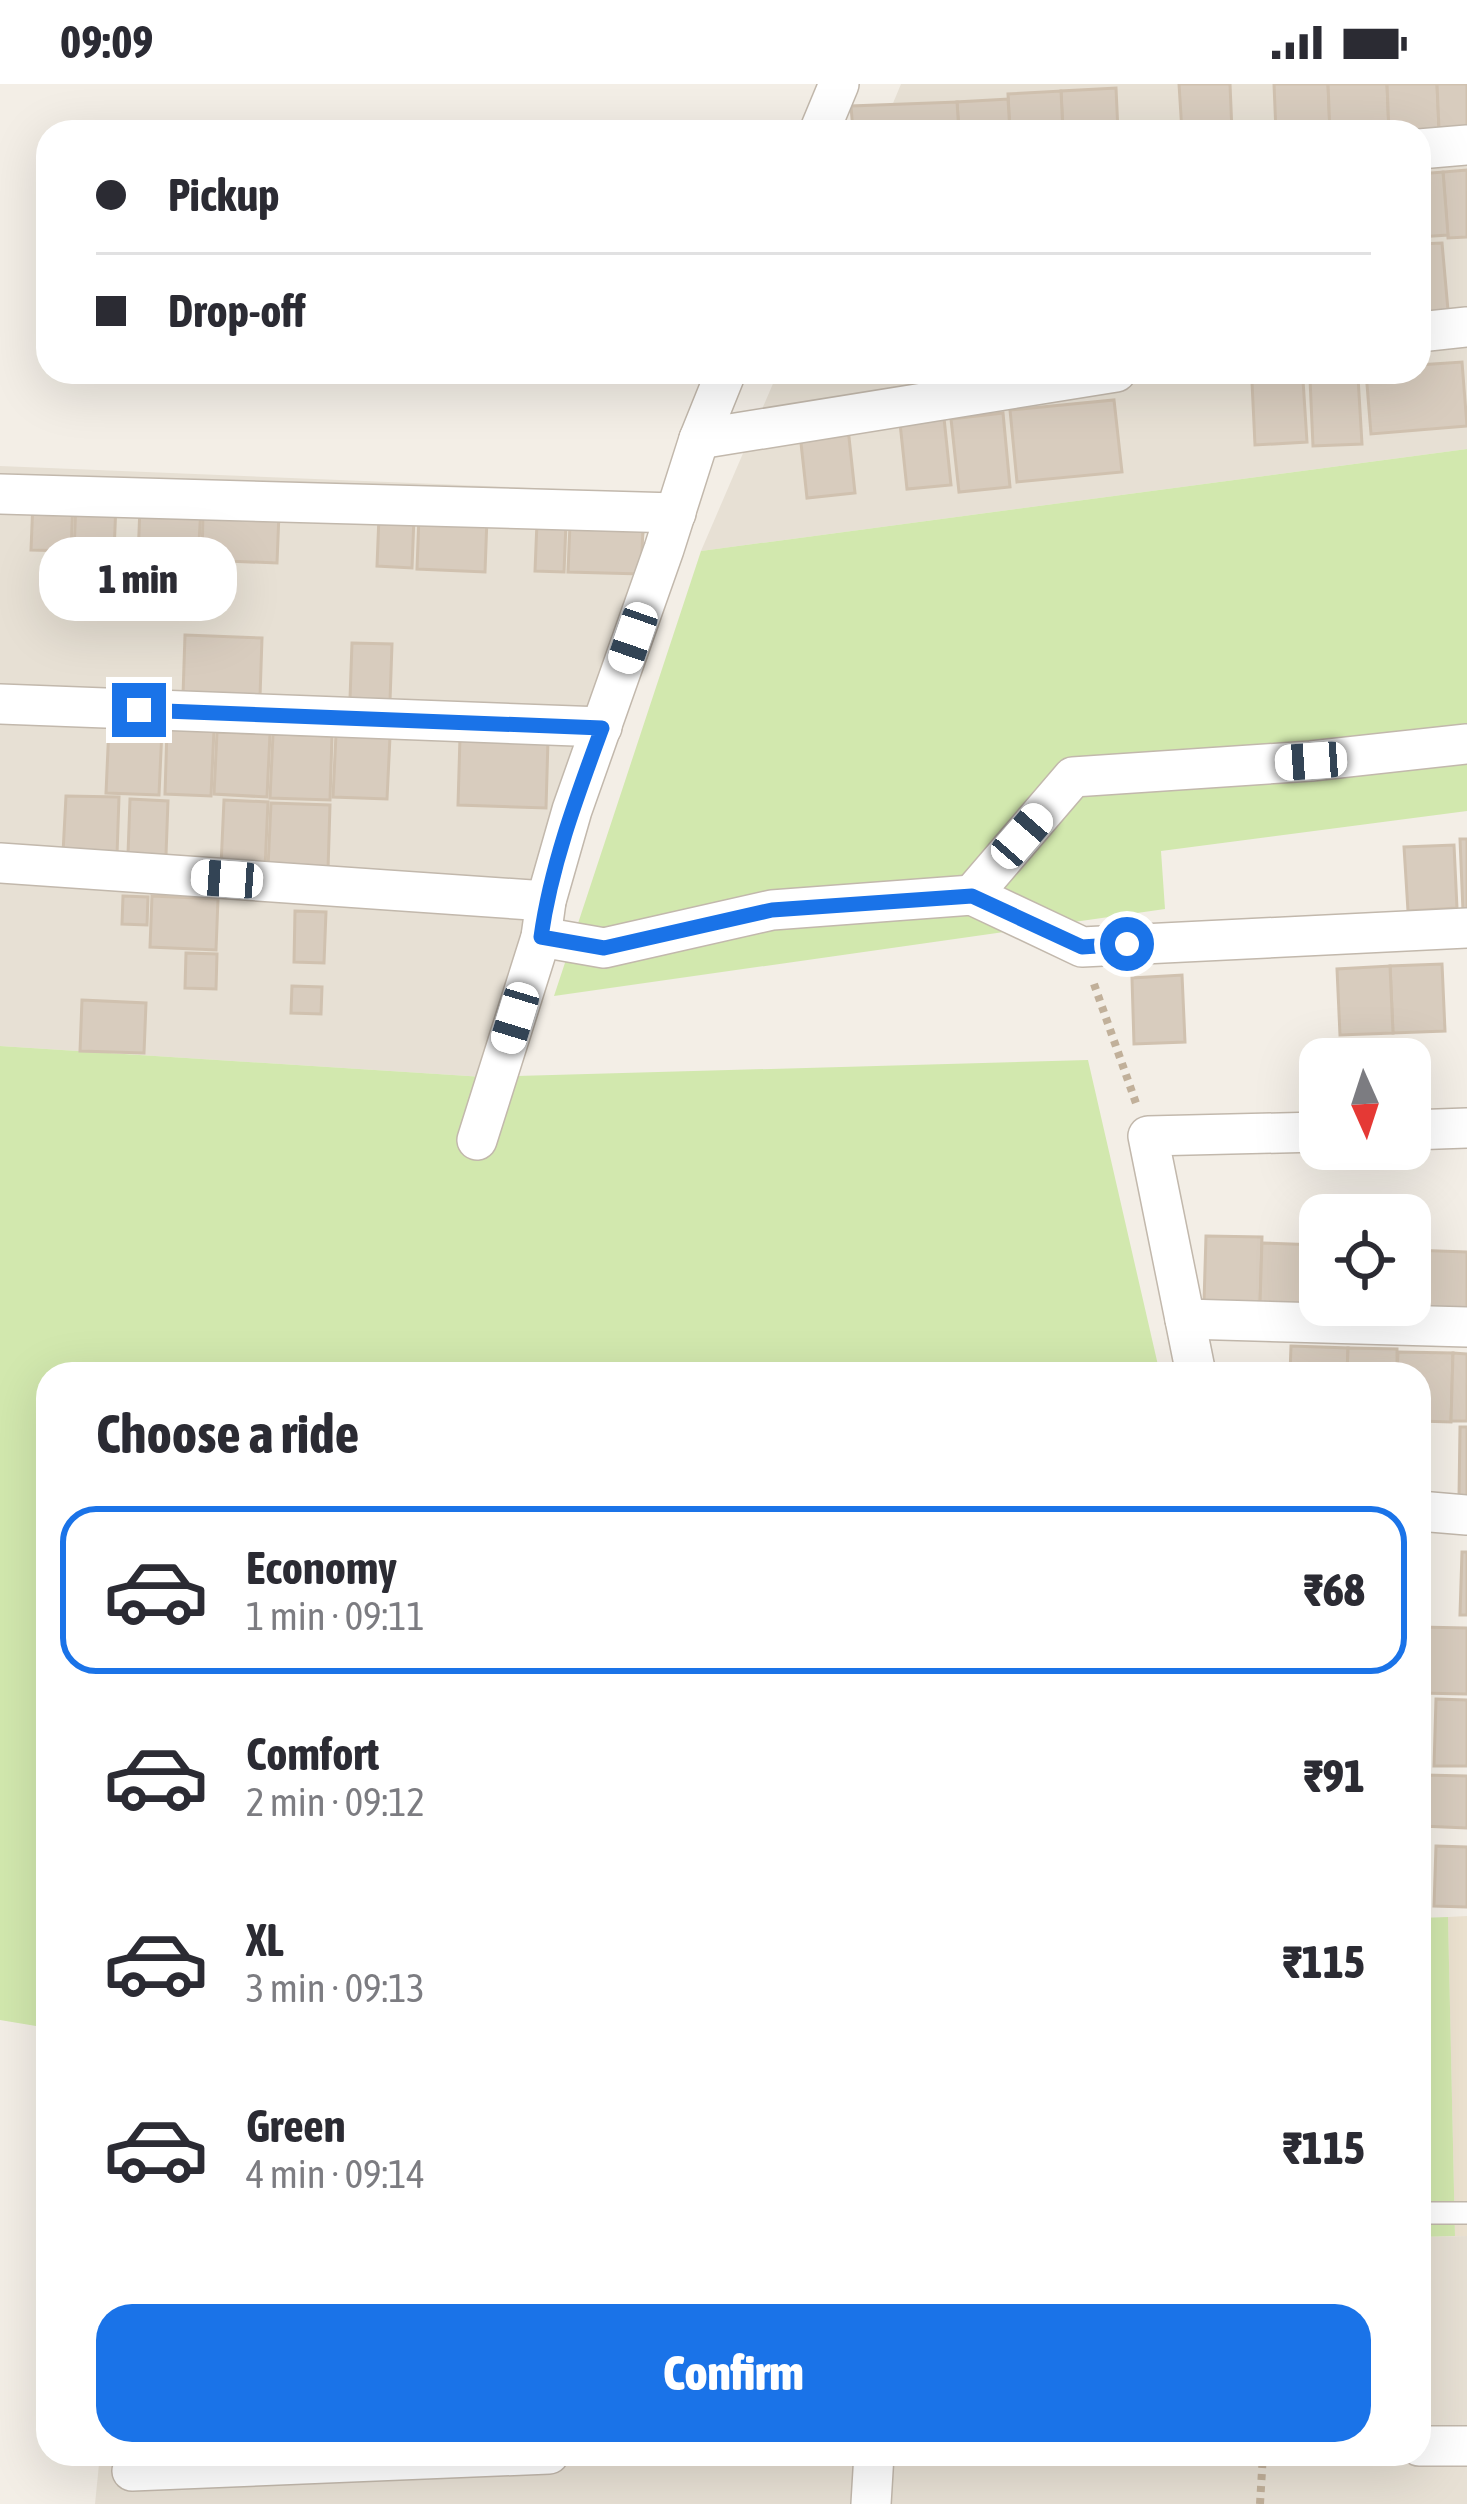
<!DOCTYPE html>
<html lang="en">
<head>
<meta charset="utf-8">
<style>
  body { margin:0; font-family:"Asap Condensed",sans-serif; background:#f7f7f7; color:#2b2b33; height:100vh; display:flex; flex-direction:column; font-size:45px; white-space:nowrap }
  * { box-sizing:border-box; margin:0 }
  p { font-size:39px; color:#7c7c81 }
  .icon { flex:none; width:66px; height:66px; fill:none; stroke:currentColor; stroke-width:2; stroke-linecap:round; stroke-linejoin:round }
  .map { position:relative; flex:1; overflow:hidden }
  .details { position:absolute; left:36px; top:1278px; width:1395px; height:1104px; display:flex; flex-direction:column; background:#fff; border-radius:36px; box-shadow:0 12px 48px #0002 }
  .details>* { flex:none }
  .top-card { position:absolute; left:36px; top:36px; width:1395px; height:264px; border-radius:36px; box-shadow:0 12px 48px #0002; display:grid; align-content:center; height:264px; padding:0 60px; background:#fff }
  .needle { width:78px; rotate:177deg }
  .tools { position:absolute; left:1299px; top:954px; display:grid; gap:24px }
  .tools a { display:grid; place-items:center; width:132px; height:132px; border-radius:24px; background:#fff; box-shadow:0 12px 48px #0002; font-size:60px }
  .end { position:absolute; width:54px; height:54px; margin:-27px; border:15px solid #1a73e8; background:#fff; box-shadow:0 0 0 6px #fff }
  .from { border-radius:50% }
  .bubble { position:absolute; height:84px; border-radius:36px; background:#fff; box-shadow:0 12px 48px #0002; font-size:39px; font-weight:800; line-height:84px; text-align:center }
  .car { position:absolute; width:36px; height:72px; margin:-36px -18px; border-radius:15px; box-shadow:0 0 9px 3px #0007; background:linear-gradient(#fff 24%,#345 0 40%,#fff 0 76%,#345 0 86%,#fff 0) }
  .top-card b { display:flex; align-items:center; gap:42px; height:114px; font-size:45px }
  .top-card b+b { border-top:3px solid #e1e1e2 }
  .top-card i { width:30px; height:30px; background:#2b2b33 }
  ul { padding:0; list-style:none }
  li { display:flex; align-items:center; gap:36px; height:168px; margin:0 24px 18px; padding:0 36px; border:6px solid transparent; border-radius:36px }
  li div { flex:1 }
  li b { display:block; font-size:45px }
  li em { font-style:normal; font-weight:800 }
  li.selected { border-color:#1a73e8 }
  li>.icon { width:108px; height:108px; stroke-width:1.5 }
  h2 { padding:0 60px; font-size:54px; line-height:144px }
  .cta { display:flex; gap:24px; margin-top:auto; padding:24px 60px }
  .cta a { flex:1; height:138px; border-radius:36px; background:#1a73e8; color:#fff; font-size:48px; font-weight:800; line-height:138px; text-align:center }
  .status { display:flex; justify-content:space-between; align-items:center; height:84px; padding:0 60px; background:#fff; direction:ltr }
  .status svg { height:33px; fill:currentColor }
  .map>svg:first-child { display:block }
  .residential { fill:#e7e0d4 }
  .education { fill:#ece2d0 }
  .green { fill:#d2e8ae }
  .building { fill:#d8ccbe; stroke:#d0c1af; stroke-width:3 }
  .lines { fill:none; stroke-linecap:round; stroke-linejoin:round }
  .service-casing { stroke:#c2b8ac; stroke-width:24 }
  .minor-casing { stroke:#c2b8ac; stroke-width:42 }
  .path { stroke:#c1b09a; stroke-width:8; stroke-dasharray:6 6; stroke-linecap:butt }
  .service { stroke:#fff; stroke-width:21 }
  .minor { stroke:#fff; stroke-width:39 }
  .route { stroke:#1a73e8; stroke-width:15 }
</style>
</head>
<body>
<div class="status"><b>09:09</b><svg viewBox="0 0 49 12"><path d="M0 12V9h3v3zM5 12V6h3v6zM10 12V3h3v9zM15 12V0h3v12zM26 1h20v11H26zM47 4h2v5h-2z"/></svg></div>
<div class="map">
<svg width="1467" height="2420" viewBox="0 0 1467 2420">
  <rect width="100%" height="100%" fill="#f3eee6"/>
  <!-- residential -->
  <g class="residential">
    <path d="M901 0H1467V365L701 467 778 288H1419V48H881Z"/>
    <path d="M0 382 657 409 484 993 0 962Z"/>
    <path d="M1467 2152V2420H95L100 2370H1419V2153Z"/>
  </g>
  <!-- education -->
  <path class="education" d="M1467 1832V2152H1455L1448 1833Z"/>
  <!-- green -->
  <g class="green">
    <path d="M1467 365V727L1161 767 1165 825 554 912 701 467Z"/>
    <path d="M0 962 484 993 1088 976 1160 1290H48V1944L0 1936Z"/>
    <path d="M1448 1833 1455 2152 1419 2153V1834Z"/>
  </g>
  <!-- building -->
  <g class="building">
    <path d="M1179 0H1230L1232 48H1182Z"/>
    <path d="M1274 0H1328L1330 48H1276Z"/>
    <path d="M1328 0H1387L1389 48H1330Z"/>
    <path d="M1387 0H1437L1439 45 1389 48Z"/>
    <path d="M1437 0H1467V44L1439 45Z"/>
    <path d="M1116 4 1118 48H1063L1061 7Z"/>
    <path d="M1061 7 1063 48H1010L1008 10Z"/>
    <path d="M1008 15 1010 48H959L957 18Z"/>
    <path d="M957 18 959 48H853L851 22Z"/>
    <path d="M1467 86V153L1448 154 1443 88Z"/>
    <path d="M1443 88 1448 151 1419 153V90Z"/>
    <path d="M1442 159 1448 226 1419 229V160Z"/>
    <path d="M1462 278 1467 342 1371 350 1366 288H1419V281Z"/>
    <path d="M1358 293 1362 360 1313 362 1310 295Z"/>
    <path d="M1303 296 1307 358 1255 361 1252 298Z"/>
    <path d="M1114 316 1122 388 1017 398 1010 326Z"/>
    <path d="M1003 329 1010 403 959 408 951 335Z"/>
    <path d="M944 334 951 401 907 405 900 339Z"/>
    <path d="M848 344 855 409 807 414 800 350Z"/>
    <path d="M33 417 73 418 71 467 31 466Z"/>
    <path d="M76 417 116 419 114 469 74 467Z"/>
    <path d="M140 423 201 424 198 476 138 474Z"/>
    <path d="M203 427 279 429 277 479 202 476Z"/>
    <path d="M379 432 414 433 412 484 377 482Z"/>
    <path d="M419 432 487 434 485 488 417 485Z"/>
    <path d="M537 438 566 439 564 488 535 487Z"/>
    <path d="M570 440 643 444 641 490 568 488Z"/>
    <path d="M185 551 262 554 260 613 183 611Z"/>
    <path d="M352 559 392 560 390 617 350 615Z"/>
    <path d="M109 642 162 645 159 711 106 709Z"/>
    <path d="M167 645 214 646 211 712 165 710Z"/>
    <path d="M217 648 270 650 267 713 214 710Z"/>
    <path d="M273 650 332 652 330 716 270 714Z"/>
    <path d="M336 650 390 653 387 715 333 713Z"/>
    <path d="M460 653 548 656 546 724 458 721Z"/>
    <path d="M66 712 119 713 117 771 63 769Z"/>
    <path d="M130 715 168 717 166 771 128 770Z"/>
    <path d="M224 716 268 718 265 784 221 782Z"/>
    <path d="M271 719 330 721 328 786 268 783Z"/>
    <path d="M1460 755H1467V826L1463 827Z"/>
    <path d="M1454 761 1457 824 1408 827 1404 763Z"/>
    <path d="M123 812 148 813 147 841 122 840Z"/>
    <path d="M152 812 218 815 216 866 150 863Z"/>
    <path d="M295 827 326 828 324 879 294 878Z"/>
    <path d="M186 869 217 870 216 905 185 904Z"/>
    <path d="M1442 880 1445 947 1393 949 1390 882Z"/>
    <path d="M1390 882 1393 949 1340 951 1337 885Z"/>
    <path d="M1182 891 1185 958 1134 960 1132 894Z"/>
    <path d="M292 902 322 903 321 930 291 929Z"/>
    <path d="M82 916 146 919 144 969 80 967Z"/>
    <path d="M1206 1152 1262 1153 1260 1220 1204 1218Z"/>
    <path d="M1262 1159 1317 1161 1315 1222 1260 1220Z"/>
    <path d="M1317 1161H1320V1220H1315Z"/>
    <path d="M1410 1166 1467 1168V1225L1399 1223 1410 1221Z"/>
    <path d="M1291 1262 1348 1264 1347 1290H1290Z"/>
    <path d="M1348 1264 1397 1265V1290H1347Z"/>
    <path d="M1398 1268 1453 1269 1451 1338 1419 1337V1290H1397Z"/>
    <path d="M1453 1269 1467 1270V1337H1451Z"/>
    <path d="M1460 1343H1467V1413H1459Z"/>
    <path d="M1462 1468H1467V1531H1460Z"/>
    <path d="M1419 1543 1467 1544V1610L1419 1609Z"/>
    <path d="M1436 1615 1467 1616V1682H1434Z"/>
    <path d="M1424 1691 1467 1692V1744L1422 1742Z"/>
    <path d="M1436 1762 1467 1763V1823L1434 1822Z"/>
  </g>
  <g class="lines">
    <!-- service casing -->
    <g class="service-casing">
      <path id="service" d="M1419 2129H1467"/>
    </g>
    <!-- minor casing -->
    <g class="minor-casing">
      <g id="minor">
        <path d="M819 48 839 0"/>
        <path d="M1419 65 1467 61"/>
        <path d="M1419 248 1467 243"/>
        <path d="M699 355 1116 288"/>
        <path d="M0 410 676 429"/>
        <path d="M0 620 602 643"/>
        <path d="M0 779 546 817"/>
        <path d="M972 811 1073 693 1311 677 1467 660"/>
        <path d="M541 853 604 864 772 826 972 811 1082 863 1467 844"/>
        <path d="M1410 1046 1467 1044"/>
        <path d="M477 1056 541 853 546 817 572 726 664 465 699 355 726 288"/>
        <path d="M1185 1235 1467 1243"/>
        <path d="M1196 1290 1148 1052 1320 1048"/>
        <path d="M1419 1427 1467 1431"/>
        <path d="M1419 2362H1467"/>
        <path d="M132 2387 549 2370"/>
        <path d="M871 2420 874 2370"/>
      </g>
    </g>
    <!-- path -->
    <g class="path">
      <path d="M1094 900 1137 1022"/>
      <path d="M1260 2420 1263 2370"/>
    </g>
    <!-- service -->
    <use href="#service" class="service"/>
    <!-- minor -->
    <use href="#minor" class="minor"/>
  </g>
  <g class="lines">
    <!-- route -->
    <path class="route" d="M139 626 602 644C577 712 551 781 541 853L604 864 772 826 972 812 1082 863 1127 860"/>
  </g>
</svg>
<div class="tools">
<a><svg class="needle" viewBox="-14 -14 28 28"><path d="M0-13l5 13h-10z" fill="#e53935"/><path d="M0 13l5-13h-10z" fill="#7c7c81"/></svg></a>
<a><svg class="icon" aria-label="locate" viewBox="0 0 24 24"><circle cx="12" cy="12" r="6"/><path d="M12 2v4M12 18v4M2 12h4M18 12h4"/></svg></a>
</div>
<i class="end from" style="left:1127px;top:860px"></i>
<i class="end" style="left:139px;top:626px"></i>
<div class="bubble" style="left:39px;top:453px;width:198px">1 min</div>
<i class="car" style="left:633px;top:554px;rotate:199deg"></i>
<i class="car" style="left:1311px;top:677px;rotate:266deg"></i>
<i class="car" style="left:1022px;top:752px;rotate:41deg"></i>
<i class="car" style="left:227px;top:795px;rotate:274deg"></i>
<i class="car" style="left:515px;top:934px;rotate:197deg"></i>
<div class="top-card">
<b><i class="from"></i>Pickup</b>
<b><i></i>Drop-off</b>
</div>
<section class="details">
<h2>Choose a ride</h2>
<ul>
<li class="selected"><svg class="icon" aria-label="car" viewBox="0 0 24 24"><path d="M5 17H2v-5l4-1 3-4h7l3 4 3 1v5h-3M9 17h6M6 11h13"/><circle cx="7" cy="17" r="2"/><circle cx="17" cy="17" r="2"/></svg><div><b>Economy</b><p>1 min · 09:11</p></div><em>₹68</em></li>
<li><svg class="icon" aria-label="car" viewBox="0 0 24 24"><path d="M5 17H2v-5l4-1 3-4h7l3 4 3 1v5h-3M9 17h6M6 11h13"/><circle cx="7" cy="17" r="2"/><circle cx="17" cy="17" r="2"/></svg><div><b>Comfort</b><p>2 min · 09:12</p></div><em>₹91</em></li>
<li><svg class="icon" aria-label="car" viewBox="0 0 24 24"><path d="M5 17H2v-5l4-1 3-4h7l3 4 3 1v5h-3M9 17h6M6 11h13"/><circle cx="7" cy="17" r="2"/><circle cx="17" cy="17" r="2"/></svg><div><b>XL</b><p>3 min · 09:13</p></div><em>₹115</em></li>
<li><svg class="icon" aria-label="car" viewBox="0 0 24 24"><path d="M5 17H2v-5l4-1 3-4h7l3 4 3 1v5h-3M9 17h6M6 11h13"/><circle cx="7" cy="17" r="2"/><circle cx="17" cy="17" r="2"/></svg><div><b>Green</b><p>4 min · 09:14</p></div><em>₹115</em></li>
</ul>
<div class="cta"><a>Confirm</a></div>
</section>
</div>
</body>
</html>
